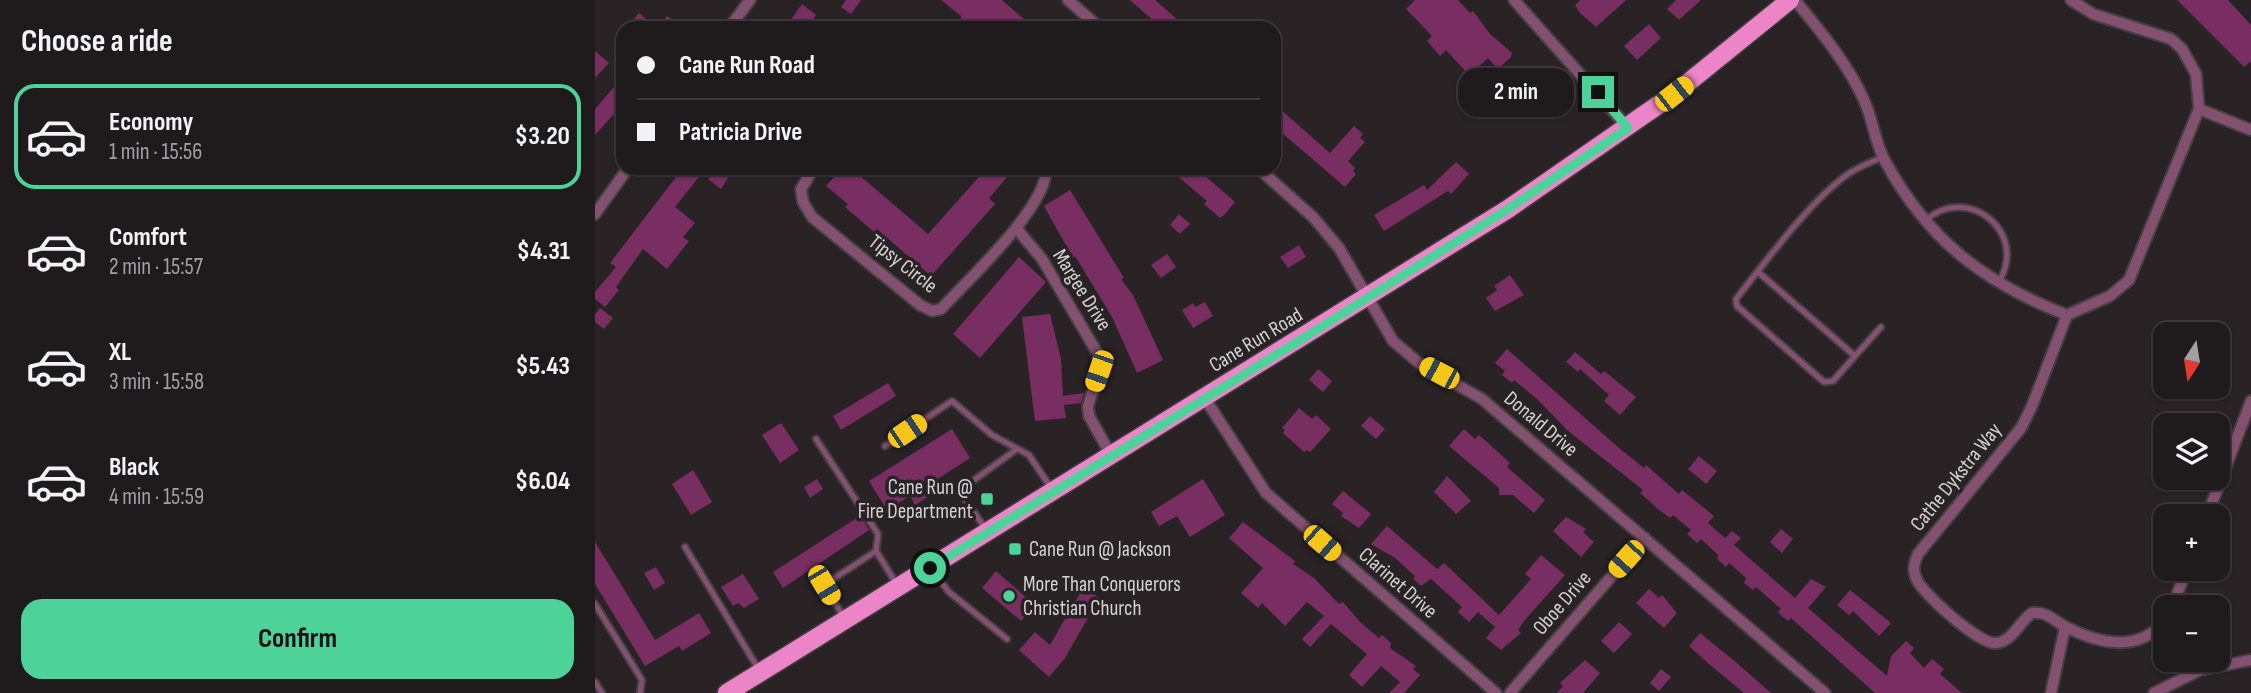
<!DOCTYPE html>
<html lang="en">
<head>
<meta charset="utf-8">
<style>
  body { margin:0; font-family:"Sofia Sans Condensed",sans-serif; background:#2c2729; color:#f1f3f6; height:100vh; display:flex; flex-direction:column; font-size:26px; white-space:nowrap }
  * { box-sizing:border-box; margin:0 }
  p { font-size:23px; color:#a1a1a3 }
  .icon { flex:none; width:38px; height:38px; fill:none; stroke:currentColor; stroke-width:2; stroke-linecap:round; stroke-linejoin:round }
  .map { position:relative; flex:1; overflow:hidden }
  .drawer { display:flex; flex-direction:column; background:#1f1a1c; width:595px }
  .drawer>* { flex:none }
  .guide { position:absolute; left:21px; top:21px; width:665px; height:154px; border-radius:21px; box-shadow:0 2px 5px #0004,0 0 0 2px #3c383b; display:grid; align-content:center; height:154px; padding:0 21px; background:#1f1a1c }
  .needle { width:46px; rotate:192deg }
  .fabs { position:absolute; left:1558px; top:322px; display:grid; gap:14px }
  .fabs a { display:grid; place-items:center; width:77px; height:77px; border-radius:14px; background:#1f1a1c; box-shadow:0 2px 5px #0004,0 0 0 2px #3c383b; font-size:35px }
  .end { position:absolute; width:32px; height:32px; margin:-16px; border:9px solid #4dd39a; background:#111; box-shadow:0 0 0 4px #111 }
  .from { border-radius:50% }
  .bubble { position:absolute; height:49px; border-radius:21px; background:#1f1a1c; box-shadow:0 2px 5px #0004,0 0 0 2px #3c383b; font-size:23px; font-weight:700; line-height:49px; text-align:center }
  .car { position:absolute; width:21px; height:42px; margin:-21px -10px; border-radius:9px; box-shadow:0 0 5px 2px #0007; background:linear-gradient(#f5c518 24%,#345 0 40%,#f5c518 0 76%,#345 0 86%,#f5c518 0) }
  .guide b { display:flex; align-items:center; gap:24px; height:66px; font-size:26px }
  .guide b+b { border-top:2px solid #3c383b }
  .guide i { width:18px; height:18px; background:#f1f3f6 }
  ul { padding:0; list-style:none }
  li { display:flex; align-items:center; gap:21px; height:105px; margin:0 14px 10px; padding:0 7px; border:4px solid transparent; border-radius:21px }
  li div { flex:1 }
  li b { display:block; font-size:26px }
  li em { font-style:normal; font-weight:700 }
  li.active { border-color:#4dd39a }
  li>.icon { width:63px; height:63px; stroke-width:1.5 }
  h2 { padding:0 21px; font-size:32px; line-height:84px }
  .button { display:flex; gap:14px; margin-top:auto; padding:14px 21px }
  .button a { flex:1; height:80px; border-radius:21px; background:#4dd39a; color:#111; font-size:28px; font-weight:700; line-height:80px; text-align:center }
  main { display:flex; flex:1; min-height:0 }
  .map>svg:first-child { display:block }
  .building { fill:#782e61 }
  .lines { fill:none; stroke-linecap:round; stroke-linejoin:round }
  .service-casing { stroke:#453f42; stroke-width:9 }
  .minor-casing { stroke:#453f42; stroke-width:14 }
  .trunk-casing { stroke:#453f42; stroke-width:21 }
  .service { stroke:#835070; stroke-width:5 }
  .minor { stroke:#835070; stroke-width:10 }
  .trunk { stroke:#ec85c8; stroke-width:18 }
  .route { stroke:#4dd39a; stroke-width:9 }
  .poi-dot { fill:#4dd39a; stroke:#292326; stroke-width:2.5 }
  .labels { text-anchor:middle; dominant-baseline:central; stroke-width:7; stroke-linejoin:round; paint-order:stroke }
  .street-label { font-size:21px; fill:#d5d2d4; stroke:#292326 }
  .poi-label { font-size:21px; fill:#d5d2d4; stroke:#292326; text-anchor:start }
</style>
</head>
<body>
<main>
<section class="drawer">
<h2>Choose a ride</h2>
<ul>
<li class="active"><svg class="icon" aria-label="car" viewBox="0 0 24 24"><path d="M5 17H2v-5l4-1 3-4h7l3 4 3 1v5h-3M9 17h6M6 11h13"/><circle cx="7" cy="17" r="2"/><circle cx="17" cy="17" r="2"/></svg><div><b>Economy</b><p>1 min · 15:56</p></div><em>$3.20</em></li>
<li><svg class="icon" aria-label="car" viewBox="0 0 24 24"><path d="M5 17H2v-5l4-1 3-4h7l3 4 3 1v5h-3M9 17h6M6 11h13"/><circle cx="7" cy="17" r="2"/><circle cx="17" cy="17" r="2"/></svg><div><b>Comfort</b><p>2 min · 15:57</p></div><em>$4.31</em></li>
<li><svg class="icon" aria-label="car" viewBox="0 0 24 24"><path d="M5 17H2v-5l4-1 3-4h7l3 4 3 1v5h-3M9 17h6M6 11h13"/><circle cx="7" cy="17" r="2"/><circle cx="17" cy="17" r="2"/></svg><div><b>XL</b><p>3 min · 15:58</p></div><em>$5.43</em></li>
<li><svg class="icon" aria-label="car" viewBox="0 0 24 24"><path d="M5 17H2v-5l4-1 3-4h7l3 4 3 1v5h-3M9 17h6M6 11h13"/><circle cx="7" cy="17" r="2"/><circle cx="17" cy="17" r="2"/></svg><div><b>Black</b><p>4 min · 15:59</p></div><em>$6.04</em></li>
</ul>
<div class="button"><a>Confirm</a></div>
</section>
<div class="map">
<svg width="1656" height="693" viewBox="0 0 1656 693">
  <rect width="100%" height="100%" fill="#292326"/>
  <!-- building -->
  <g class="building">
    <path d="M251 0H266L256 14 246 7Z"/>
    <path d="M346 0H407L430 20 423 28H368L366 16Z"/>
    <path d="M535 0H560L592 28H567Z"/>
    <path d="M820 0H863L875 13 878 11 895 34 917 53 916 57 903 69 893 58 874 75 851 50 845 56 832 41 837 36 811 9Z"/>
    <path d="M985 0H1031L1001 27 985 13 980 5Z"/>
    <path d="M1081 0H1106L1084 20 1072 9Z"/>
    <path d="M1582 0H1633L1656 25V61L1649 67Z"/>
    <path d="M207 4 221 15 212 28H190Z"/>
    <path d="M44 13 62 28H31Z"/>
    <path d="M72 16 89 28H63Z"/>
    <path d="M1054 24 1066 38 1042 60 1029 46Z"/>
    <path d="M0 51 14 63 0 78Z"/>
    <path d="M28 77V104L0 135V109Z"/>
    <path d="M685 109 735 153 759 126 768 134 765 138 770 142 753 161 760 168 758 171 761 174 750 187 679 126V115Z"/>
    <path d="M861 162 874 174 856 194 853 191 789 231 779 215 829 185 832 190Z"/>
    <path d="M88 168H111L80 207 100 223 88 237 94 241 72 269 48 249 21 287 24 290 10 307 0 299V292L21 267 15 263Z"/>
    <path d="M121 168H139L126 189 113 179Z"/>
    <path d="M247 168H256L333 234 392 168H420L394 198 400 204 336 276 282 229 279 232 250 207 253 204 231 186Z"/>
    <path d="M587 168H601L640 202 629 215 625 218 609 204 612 201 581 175Z"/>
    <path d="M475 190 529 278 526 279 538 295 568 360 542 373 517 317 480 256 478 258 449 206Z"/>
    <path d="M584 214 595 224 585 234 575 225Z"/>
    <path d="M704 245 711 257 693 268 685 257Z"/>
    <path d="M572 254 581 267 566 278 556 265Z"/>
    <path d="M424 257 451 282 385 358 358 334Z"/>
    <path d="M915 275 929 295 900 311 891 298 902 290 899 286Z"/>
    <path d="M610 302 618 316 598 328 587 310 598 303 600 307Z"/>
    <path d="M5 308 18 318 9 329 0 322V314Z"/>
    <path d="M455 314 466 359 468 396 489 393 486 403 469 405 471 418 440 421 427 317Z"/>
    <path d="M912 349 1024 448 1049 468 1051 465 1084 494 1087 490 1119 516 1113 523 1130 538 1137 531 1146 538 1139 545 1200 598 1216 579 1231 587 1213 608 1292 676 1296 656 1311 641 1319 648 1315 653 1329 668 1337 659 1349 669 1345 674 1367 693H1280L1196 618 1193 621 1188 617 1183 612 1186 609 1161 587 1158 590 1149 583 1151 578 1134 563 1131 567 1122 559 1123 555 1106 539 1102 543 1092 534 1096 530 1078 515 1075 518 1063 509 1045 493 1048 490 972 430 943 400 919 380 917 383 907 375 910 371 900 363Z"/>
    <path d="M980 352 1006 374 1009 371 1041 397 1025 415 1009 401 1014 395 985 369 983 372 971 362Z"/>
    <path d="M723 369 737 381 728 392 714 380Z"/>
    <path d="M293 383 301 396 246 430 238 416Z"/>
    <path d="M704 408 717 419 721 415 736 429 715 452 712 450 709 452 688 433 690 430 687 428Z"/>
    <path d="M775 416 790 429 781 439 766 426Z"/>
    <path d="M186 423 204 450 185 463 167 435Z"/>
    <path d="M357 429 375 458 341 480 346 489 320 505 315 496 292 510 274 481Z"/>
    <path d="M869 429 880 439 884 435 902 451 915 463 912 467 950 500 939 513 918 495H904V488L854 446Z"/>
    <path d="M1104 456 1122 471 1111 484 1093 469Z"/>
    <path d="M98 470 117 502 96 515 77 484Z"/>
    <path d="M852 476 876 501 861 514 839 492Z"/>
    <path d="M222 479 228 489 215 498 209 487Z"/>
    <path d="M608 479 630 515 595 537 582 516 564 526 556 512Z"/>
    <path d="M748 491 776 514 764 528 746 516 748 513 737 504Z"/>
    <path d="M265 516 274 530 188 588 178 572Z"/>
    <path d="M971 517 991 529 988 532 999 542 986 557 958 531Z"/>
    <path d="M648 522 700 561 698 564 719 578 744 604 748 602 765 622 784 638 787 635 796 643 795 648 821 666 818 669 825 675 809 693H794L805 682 786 666 767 687 754 675 772 654 736 624 715 647 707 639 729 616 712 602 690 626 667 603 663 608 646 593 668 568 634 538Z"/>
    <path d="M792 526 842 569 849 563 904 615 936 579 930 574 946 555 970 575 929 621 923 630 926 633 906 650 891 638 900 627 883 612 874 622 863 612 867 607 836 579 826 586 818 579 820 576 800 558 776 544Z"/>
    <path d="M1186 529 1198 539 1187 553 1175 542Z"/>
    <path d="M0 542 60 640 104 613 116 633 87 651 84 646 50 666 0 584Z"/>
    <path d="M61 567 70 583 59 590 49 573Z"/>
    <path d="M401 571 440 605 426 621 387 588Z"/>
    <path d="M148 574 164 599 149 608 143 603 138 606 126 587Z"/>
    <path d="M488 588 512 602 504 615 497 611 470 658 454 677 424 650 440 632 455 645Z"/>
    <path d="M1054 589 1064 598 1067 595 1082 613 1069 628 1041 603Z"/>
    <path d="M1255 590 1296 623 1284 636 1258 611 1254 615 1242 605Z"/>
    <path d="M1024 622 1037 634 1019 653 1006 641Z"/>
    <path d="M1105 633 1143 664 1176 693H1149L1114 664 1094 646Z"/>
    <path d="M990 660 1005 673 988 693H962L968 686 965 683Z"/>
    <path d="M1066 669 1076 677 1064 691 1055 683Z"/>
  </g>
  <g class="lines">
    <!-- service casing -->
    <g class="service-casing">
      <g id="service">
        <path d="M1331 220C1374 183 1435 234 1403 283"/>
        <path d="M1163 272 1260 356 1238 381 1229 382 1142 306 1141 299C1172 260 1214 202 1253 174 1263 167 1276 162 1288 157"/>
        <path d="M1260 356 1286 327"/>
        <path d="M221 439 283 534 281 551 301 583"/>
        <path d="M290 446 357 401 397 435 434 455 456 488"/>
        <path d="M390 528 364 491 422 449"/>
        <path d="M90 547 164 670"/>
        <path d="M337 570 354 592 412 639"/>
        <path d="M0 604 47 680 45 693"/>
        <path d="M248 616 229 585 281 551"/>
        <path d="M0 682 7 693"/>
      </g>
    </g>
    <!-- minor casing -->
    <g class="minor-casing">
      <g id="minor">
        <path d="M473 0 505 28"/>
        <path d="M919 0 1033 128"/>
        <path d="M1200 0C1225 31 1253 64 1269 100 1278 120 1280 143 1290 161 1333 240 1389 283 1472 315"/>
        <path d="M1476 0 1498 14 1576 39 1587 49 1601 74 1604 109 1534 280 1515 296 1472 315 1437 406 1426 428 1323 554C1319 563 1317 571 1322 580 1329 595 1385 645 1401 643 1417 642 1425 621 1437 613 1452 611 1459 621 1471 627 1504 644 1545 653 1570 620"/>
        <path d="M134 28 155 0"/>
        <path d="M1604 109 1656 130"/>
        <path d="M219 168 206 189 208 202 217 217 325 305 337 311 346 309C372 281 454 205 451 168"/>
        <path d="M663 168 718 217 744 248 798 341 824 363 887 399 1230 693"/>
        <path d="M0 214 33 168"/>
        <path d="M421 228 447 259 503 354 504 371 493 406 494 416 516 455"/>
        <path d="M609 397 671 493 901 693"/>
        <path d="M1612 516 1656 401"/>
        <path d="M1577 607 1592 569"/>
        <path d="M915 693 1050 538"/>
        <path d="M1456 693 1470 627"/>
        <path d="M1559 693 1605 670 1656 660"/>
      </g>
    </g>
    <!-- trunk casing -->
    <g class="trunk-casing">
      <path id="trunk" d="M132 693 913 209 1079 94 1195 0"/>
    </g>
    <!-- service -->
    <use href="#service" class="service"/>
    <!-- minor -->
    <use href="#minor" class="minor"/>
    <!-- trunk -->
    <use href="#trunk" class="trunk"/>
  </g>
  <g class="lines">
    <!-- route -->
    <path class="route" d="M335 568 723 329 913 209 1033 128 1003 92"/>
  </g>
  <!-- markers -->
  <g class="poi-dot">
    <rect x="385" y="492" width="14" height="14" rx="3.5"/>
    <rect x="413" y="542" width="14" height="14" rx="3.5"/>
    <circle cx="414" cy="596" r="7"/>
  </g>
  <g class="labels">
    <!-- street labels -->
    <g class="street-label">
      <text transform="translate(308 264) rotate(38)">Tipsy Circle</text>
      <text transform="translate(487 290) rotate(58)">Margee Drive</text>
      <text transform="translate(661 340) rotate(-31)">Cane Run Road</text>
      <text transform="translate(946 424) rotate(40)">Donald Drive</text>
      <text transform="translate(1361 477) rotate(-51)">Cathe Dykstra Way</text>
      <text transform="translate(803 583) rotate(41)">Clarinet Drive</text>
      <text transform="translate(967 603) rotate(-49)">Oboe Drive</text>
    </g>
    <!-- poi labels -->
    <g class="poi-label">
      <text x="378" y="487" text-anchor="end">Cane Run @<tspan x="378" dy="24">Fire Department</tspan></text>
      <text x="434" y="549">Cane Run @ Jackson</text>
      <text x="428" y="584">More Than Conquerors<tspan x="428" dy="24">Christian Church</tspan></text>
    </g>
  </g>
</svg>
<div class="fabs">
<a><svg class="needle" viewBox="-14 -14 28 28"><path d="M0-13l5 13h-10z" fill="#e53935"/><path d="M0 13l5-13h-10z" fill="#a1a1a3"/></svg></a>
<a><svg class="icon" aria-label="layers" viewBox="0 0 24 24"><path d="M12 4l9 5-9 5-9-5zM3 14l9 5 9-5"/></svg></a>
<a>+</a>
<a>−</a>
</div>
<i class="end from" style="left:335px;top:568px"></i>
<i class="end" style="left:1003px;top:92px"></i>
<div class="bubble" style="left:863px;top:68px;width:116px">2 min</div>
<i class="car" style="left:1079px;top:94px;rotate:52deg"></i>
<i class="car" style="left:504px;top:371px;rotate:199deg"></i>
<i class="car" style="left:844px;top:373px;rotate:298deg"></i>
<i class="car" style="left:312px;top:431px;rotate:56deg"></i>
<i class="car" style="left:727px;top:543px;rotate:131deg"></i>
<i class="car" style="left:1031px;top:559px;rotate:222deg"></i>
<i class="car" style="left:229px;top:585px;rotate:149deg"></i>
<div class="guide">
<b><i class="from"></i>Cane Run Road</b>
<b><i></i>Patricia Drive</b>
</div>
</div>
</main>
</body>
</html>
